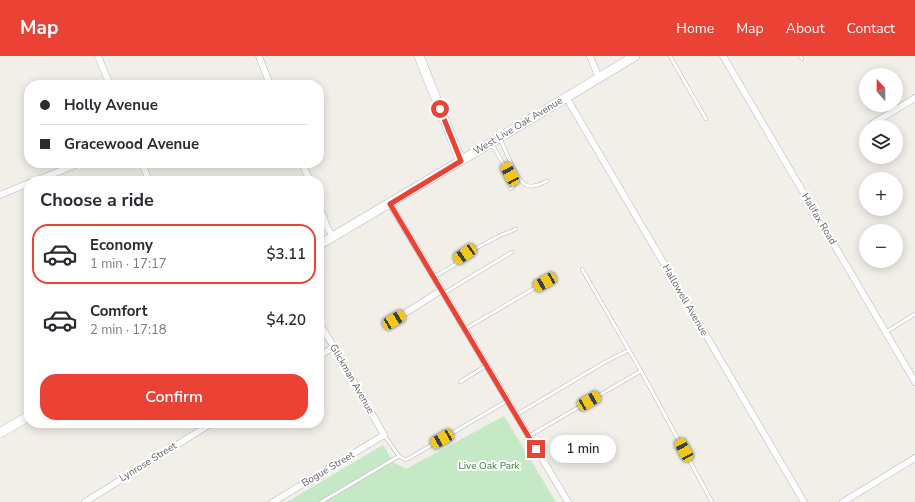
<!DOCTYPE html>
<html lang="en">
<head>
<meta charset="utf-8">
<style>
  body { margin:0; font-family:"Nunito Sans",sans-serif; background:#f7f7f7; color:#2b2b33; height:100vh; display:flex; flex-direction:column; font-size:15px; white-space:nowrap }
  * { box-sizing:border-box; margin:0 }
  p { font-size:13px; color:#7c7c81 }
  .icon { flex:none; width:22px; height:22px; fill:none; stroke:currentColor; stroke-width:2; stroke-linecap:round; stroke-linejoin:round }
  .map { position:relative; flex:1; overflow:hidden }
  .panel { position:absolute; left:24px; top:120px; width:300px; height:252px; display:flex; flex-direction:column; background:#fff; border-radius:16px; box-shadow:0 2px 10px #0003 }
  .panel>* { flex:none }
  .hud { position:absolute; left:24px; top:24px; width:300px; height:88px; border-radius:16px; box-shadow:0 2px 10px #0003; display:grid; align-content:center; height:88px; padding:0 16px; background:#fff }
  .needle { width:26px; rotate:339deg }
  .fabs { position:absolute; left:859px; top:12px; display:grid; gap:8px }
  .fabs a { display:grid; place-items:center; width:44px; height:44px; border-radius:50%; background:#fff; box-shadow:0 2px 10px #0003; font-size:20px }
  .end { position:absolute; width:18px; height:18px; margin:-9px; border:5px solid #ea4335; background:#fff; box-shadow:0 0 0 2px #fff }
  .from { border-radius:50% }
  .bubble { position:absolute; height:28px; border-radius:14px; background:#fff; box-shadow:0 2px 10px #0003; font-size:13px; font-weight:600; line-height:28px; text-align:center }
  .car { position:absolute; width:12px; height:24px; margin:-12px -6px; border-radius:5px; box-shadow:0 0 3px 1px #0007; background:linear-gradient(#f5c518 24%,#345 0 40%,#f5c518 0 76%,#345 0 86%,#f5c518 0) }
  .hud b { display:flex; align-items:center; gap:14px; height:38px; font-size:15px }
  .hud b+b { border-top:1px solid #e1e1e2 }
  .hud i { width:10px; height:10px; background:#2b2b33 }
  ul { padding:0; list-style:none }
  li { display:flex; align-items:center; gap:12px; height:60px; margin:0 8px 6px; padding:0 8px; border:2px solid transparent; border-radius:16px }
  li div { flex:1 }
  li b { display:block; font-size:15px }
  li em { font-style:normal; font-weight:600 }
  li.selected { border-color:#ea4335 }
  li>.icon { width:36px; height:36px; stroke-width:1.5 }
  h2 { padding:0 16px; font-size:18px; line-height:48px }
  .cta { display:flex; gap:8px; margin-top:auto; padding:8px 16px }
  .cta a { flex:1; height:46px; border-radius:16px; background:#ea4335; color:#fff; font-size:16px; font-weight:600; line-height:46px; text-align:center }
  header { display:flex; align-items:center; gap:24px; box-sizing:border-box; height:56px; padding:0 20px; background:#ea4335; color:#fff }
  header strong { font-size:19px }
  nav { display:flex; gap:22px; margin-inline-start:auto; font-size:14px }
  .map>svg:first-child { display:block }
  .green { fill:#c5e8c5 }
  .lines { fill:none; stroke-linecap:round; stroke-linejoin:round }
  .lane-casing { stroke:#b5b8bc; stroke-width:4 }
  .street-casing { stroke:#b5b8bc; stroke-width:7 }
  .secondary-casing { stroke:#b6babf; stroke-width:10 }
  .lane { stroke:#fff; stroke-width:3 }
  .street { stroke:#fff; stroke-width:6 }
  .secondary { stroke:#fff; stroke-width:9 }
  .route { stroke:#ea4335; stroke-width:5 }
  .labels { text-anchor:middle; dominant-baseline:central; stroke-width:4; stroke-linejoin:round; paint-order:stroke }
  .street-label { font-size:10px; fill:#5f6368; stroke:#fff }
  .park-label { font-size:10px; fill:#348238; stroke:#fff }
</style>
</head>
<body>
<header>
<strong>Map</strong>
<nav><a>Home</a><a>Map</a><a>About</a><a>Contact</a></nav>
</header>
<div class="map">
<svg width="915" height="446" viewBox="0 0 915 446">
  <rect width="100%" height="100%" fill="#f1efe8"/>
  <!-- green -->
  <path class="green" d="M504 360 556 446H287L383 389 393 406 406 413Z"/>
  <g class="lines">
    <!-- lane casing -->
    <g class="lane-casing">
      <g id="lane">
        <path d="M670 0 706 63"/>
        <path d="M800 0 802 3"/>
        <path d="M500 82C505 93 516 124 526 129 533 132 541 128 547 125"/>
        <path d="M492 88 514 127 513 131 510 133"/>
        <path d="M434 221 456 208 457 204 465 198 503 178 507 177 516 173"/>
        <path d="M444 237 512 196"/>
        <path d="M465 273 545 226"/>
        <path d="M886 276 915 258"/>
        <path d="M641 315 712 446"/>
        <path d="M460 326 487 309"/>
        <path d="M516 359 605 306 629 294"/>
        <path d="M384 379 399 400 406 404 507 345"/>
        <path d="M529 380 641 315 582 213"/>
        <path d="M321 446 399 400"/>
      </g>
    </g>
    <!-- street casing -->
    <g class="street-casing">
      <g id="street">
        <path d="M98 0 110 29"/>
        <path d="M259 0 270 29"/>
        <path d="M590 0 599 22"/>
        <path d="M723 0 915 326"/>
        <path d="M566 41 804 446"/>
        <path d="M872 68 915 42"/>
        <path d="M142 107 149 125"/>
        <path d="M302 107 310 125"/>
        <path d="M35 125 80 107"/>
        <path d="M0 139 29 127"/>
        <path d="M390 148 434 221 568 446"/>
        <path d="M319 149 327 171 333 181"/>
        <path d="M394 264 442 234"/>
        <path d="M319 300 334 291"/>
        <path d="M85 446 212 367"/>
        <path d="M273 446 384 379 334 291 319 267"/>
        <path d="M843 446 915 402"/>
      </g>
    </g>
    <!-- secondary casing -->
    <g class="secondary-casing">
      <g id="secondary">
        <path d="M419 0 461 105"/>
        <path d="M319 189 499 82 635 0"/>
        <path d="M0 377 29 360"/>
      </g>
    </g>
    <!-- lane -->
    <use href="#lane" class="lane"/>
    <!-- street -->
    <use href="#street" class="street"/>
    <!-- secondary -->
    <use href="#secondary" class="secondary"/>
  </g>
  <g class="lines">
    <!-- route -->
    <path class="route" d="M440 53 461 105 390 148 536 393"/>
  </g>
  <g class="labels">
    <!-- street labels -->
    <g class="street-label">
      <text transform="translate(518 70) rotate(-31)">West Live Oak Avenue</text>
      <text transform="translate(819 163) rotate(59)">Halifax Road</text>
      <text transform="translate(685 244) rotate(60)">Hallowell Avenue</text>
      <text transform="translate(352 323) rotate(60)">Glickman Avenue</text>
      <text transform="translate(148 406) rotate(-32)">Lynrose Street</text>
      <text transform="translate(328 413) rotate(-31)">Bogue Street</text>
    </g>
    <!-- park labels -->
    <g class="park-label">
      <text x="489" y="410">Live Oak Park</text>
    </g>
  </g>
</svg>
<div class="fabs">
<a><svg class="needle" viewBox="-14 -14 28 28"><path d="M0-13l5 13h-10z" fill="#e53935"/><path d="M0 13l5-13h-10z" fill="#7c7c81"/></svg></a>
<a><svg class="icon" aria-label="layers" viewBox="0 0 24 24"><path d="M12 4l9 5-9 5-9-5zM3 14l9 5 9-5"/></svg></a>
<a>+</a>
<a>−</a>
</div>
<i class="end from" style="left:440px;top:53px"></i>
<i class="end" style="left:536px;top:393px"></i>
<div class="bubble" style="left:550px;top:379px;width:66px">1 min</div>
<i class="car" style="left:510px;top:118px;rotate:332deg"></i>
<i class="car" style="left:465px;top:198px;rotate:236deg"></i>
<i class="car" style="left:545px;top:226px;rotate:240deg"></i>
<i class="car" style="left:394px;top:264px;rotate:59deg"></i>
<i class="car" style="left:589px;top:345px;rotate:60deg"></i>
<i class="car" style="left:442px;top:383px;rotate:240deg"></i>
<i class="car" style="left:684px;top:394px;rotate:331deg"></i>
<div class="hud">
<b><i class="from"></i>Holly Avenue</b>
<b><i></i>Gracewood Avenue</b>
</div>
<section class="panel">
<h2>Choose a ride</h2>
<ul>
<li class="selected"><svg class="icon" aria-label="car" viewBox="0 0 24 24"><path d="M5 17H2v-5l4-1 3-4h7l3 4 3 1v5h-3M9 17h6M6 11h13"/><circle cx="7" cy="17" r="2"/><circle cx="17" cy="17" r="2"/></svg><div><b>Economy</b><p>1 min · 17:17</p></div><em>$3.11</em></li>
<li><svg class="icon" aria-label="car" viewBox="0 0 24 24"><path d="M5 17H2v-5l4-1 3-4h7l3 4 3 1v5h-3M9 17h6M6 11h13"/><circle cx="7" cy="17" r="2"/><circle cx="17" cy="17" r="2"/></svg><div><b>Comfort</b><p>2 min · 17:18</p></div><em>$4.20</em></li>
</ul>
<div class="cta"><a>Confirm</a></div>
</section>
</div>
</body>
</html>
